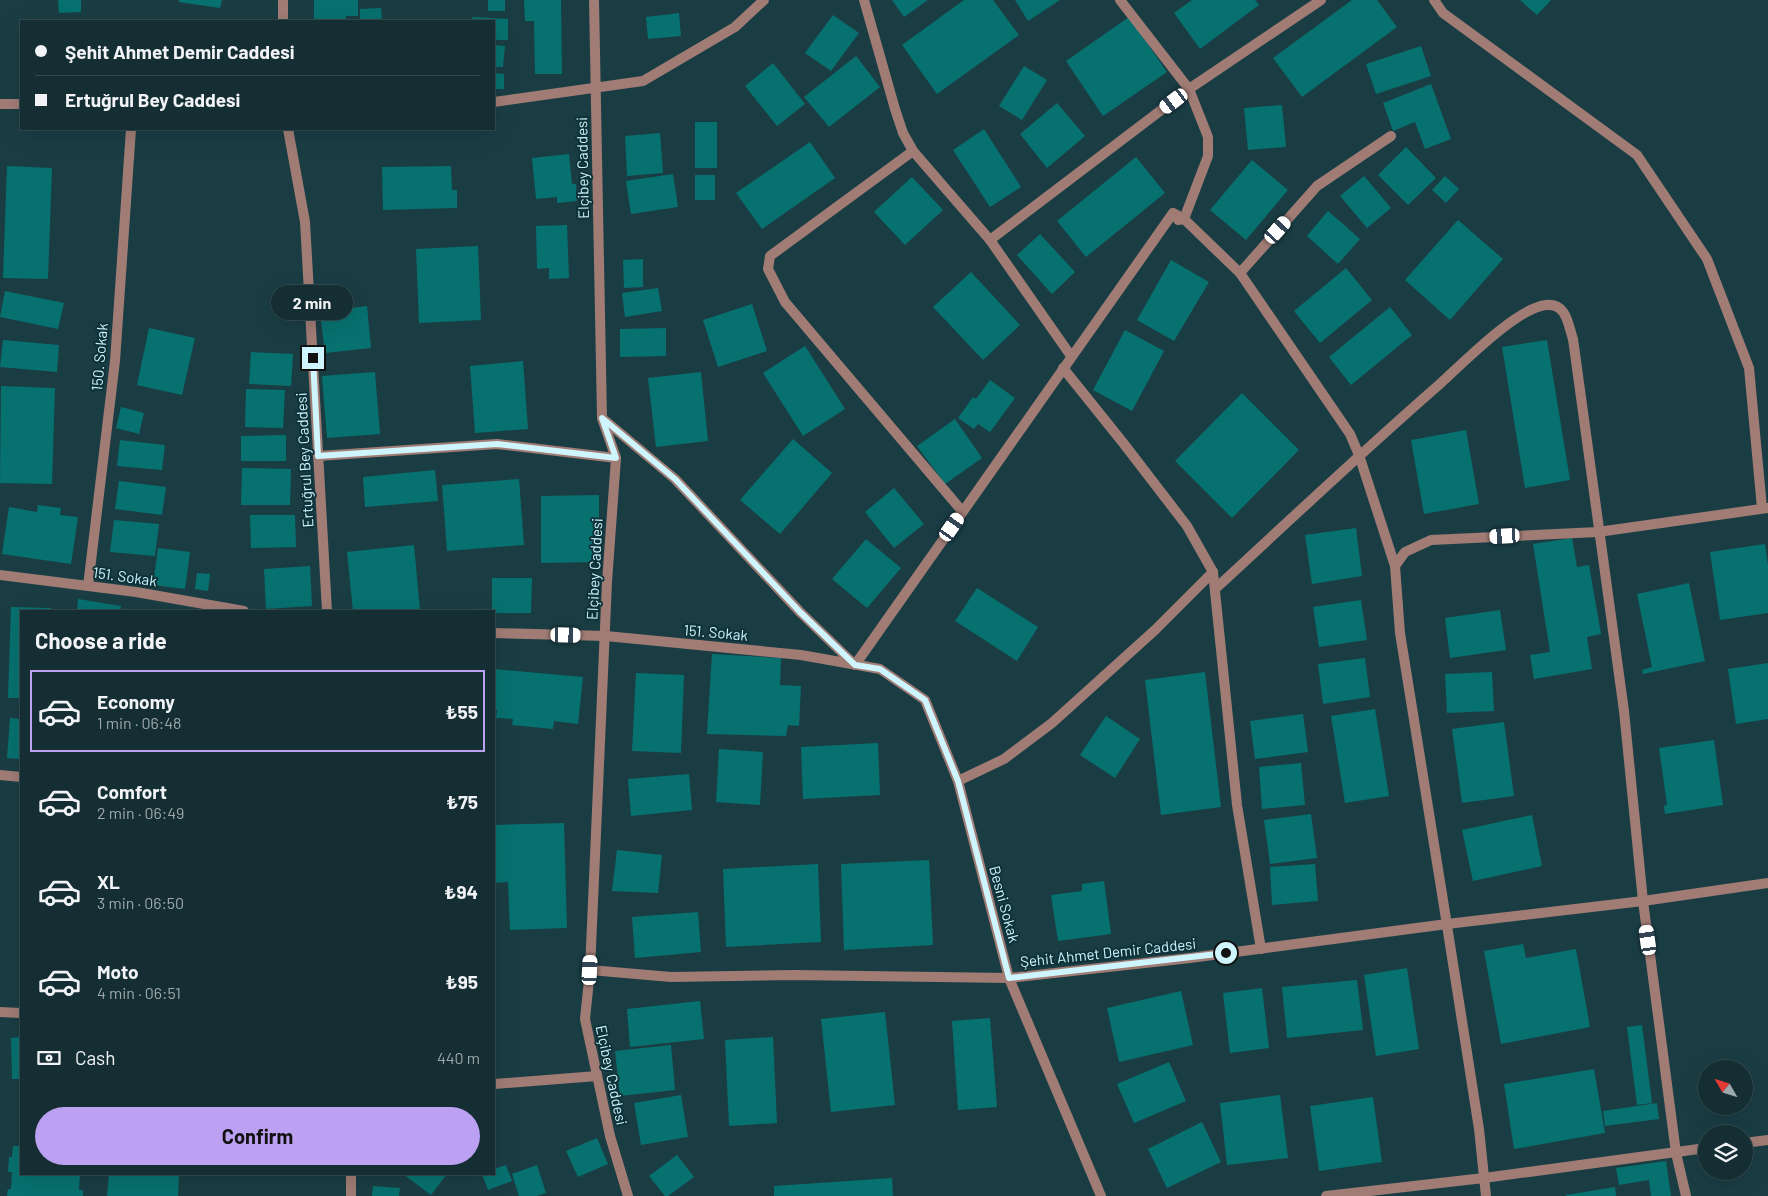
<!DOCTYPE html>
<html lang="en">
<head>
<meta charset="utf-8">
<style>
  body { margin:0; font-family:Barlow,sans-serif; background:#1d363b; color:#f1f3f6; height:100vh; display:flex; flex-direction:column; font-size:19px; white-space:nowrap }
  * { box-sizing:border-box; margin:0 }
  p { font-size:16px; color:#9da8ac }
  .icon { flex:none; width:28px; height:28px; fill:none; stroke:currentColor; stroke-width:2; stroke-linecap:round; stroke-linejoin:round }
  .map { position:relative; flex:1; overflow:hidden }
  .drawer { position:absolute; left:20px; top:610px; width:475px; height:565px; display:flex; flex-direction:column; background:#142e33; border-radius:0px; box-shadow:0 5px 20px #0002,0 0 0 1px #334a4e }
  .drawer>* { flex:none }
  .top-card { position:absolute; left:20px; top:20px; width:475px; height:110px; border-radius:0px; box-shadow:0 5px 20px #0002,0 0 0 1px #334a4e; display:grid; align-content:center; height:110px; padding:0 15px; background:#142e33 }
  .needle { width:32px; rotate:309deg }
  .controls { position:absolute; left:1698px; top:1060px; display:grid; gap:10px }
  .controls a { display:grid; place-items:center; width:55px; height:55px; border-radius:50%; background:#142e33; box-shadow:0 5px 20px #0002,0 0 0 1px #334a4e; font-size:25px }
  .end { position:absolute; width:22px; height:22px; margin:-11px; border:6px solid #cef5fd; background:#111; box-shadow:0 0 0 2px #111 }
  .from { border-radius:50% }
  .bubble { position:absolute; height:35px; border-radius:18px; background:#142e33; box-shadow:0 5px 20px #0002,0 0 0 1px #334a4e; font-size:16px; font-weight:700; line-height:35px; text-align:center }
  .car { position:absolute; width:15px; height:30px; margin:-15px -8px; border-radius:6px; box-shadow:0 0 4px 1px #0007; background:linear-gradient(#fff 24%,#345 0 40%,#fff 0 76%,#345 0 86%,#fff 0) }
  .top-card b { display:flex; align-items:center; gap:18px; height:48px; font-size:19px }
  .top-card b+b { border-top:1px solid #334a4e }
  .top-card i { width:12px; height:12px; background:#f1f3f6 }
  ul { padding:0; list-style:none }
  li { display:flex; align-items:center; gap:15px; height:82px; margin:0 10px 8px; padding:0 5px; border:2px solid transparent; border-radius:0px }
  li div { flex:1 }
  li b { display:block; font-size:19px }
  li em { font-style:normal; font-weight:700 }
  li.current { border-color:#bca0f2 }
  li>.icon { width:45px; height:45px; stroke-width:1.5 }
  h2 { padding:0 15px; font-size:22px; line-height:60px }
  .pay { display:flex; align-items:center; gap:12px; height:55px; padding:0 15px; font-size:19px }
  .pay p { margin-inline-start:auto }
  .button { display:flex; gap:10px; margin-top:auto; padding:10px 15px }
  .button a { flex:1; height:58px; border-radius:30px; background:#bca0f2; color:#111; font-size:20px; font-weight:700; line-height:58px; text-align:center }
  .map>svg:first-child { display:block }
  .building { fill:#07716f }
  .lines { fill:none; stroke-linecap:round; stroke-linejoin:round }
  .street { stroke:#a07c75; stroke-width:10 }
  .route { stroke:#cef5fd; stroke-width:6 }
  .labels { text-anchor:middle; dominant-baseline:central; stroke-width:4; stroke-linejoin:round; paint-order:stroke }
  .street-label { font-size:15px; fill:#cef5fd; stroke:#0f3239 }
</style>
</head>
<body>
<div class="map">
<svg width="1768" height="1196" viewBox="0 0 1768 1196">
  <rect width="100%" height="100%" fill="#1a3d44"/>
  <!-- building -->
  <g class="building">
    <path d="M58 0H81V12L59 13Z"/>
    <path d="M179 0H222L220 8 179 2Z"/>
    <path d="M314 0H358V16H346V21H314Z"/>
    <rect x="488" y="0" width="17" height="11"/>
    <path d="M524 0H561L562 74H535L534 21H525Z"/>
    <path d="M892 0H928L904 17Z"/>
    <path d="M964 0H993L1019 35 937 94 902 45Z"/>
    <path d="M1015 0H1060L1028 21Z"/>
    <path d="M1192 0H1255L1259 5 1200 49 1174 13Z"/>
    <path d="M1352 0H1377L1397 27 1302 97 1273 58Z"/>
    <path d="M1520 0H1551L1537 15Z"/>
    <path d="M381 8 382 21H360V9Z"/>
    <path d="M679 13 681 36 648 39 646 17Z"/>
    <path d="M833 15 859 33 831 71 805 53Z"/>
    <path d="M472 17 508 19V40H494V21H472Z"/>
    <path d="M1129 17 1167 72 1103 116 1066 61Z"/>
    <path d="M494 45 505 46 503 67H494Z"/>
    <path d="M1421 46 1431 76 1376 94 1366 64Z"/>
    <path d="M856 56 880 87 829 127 804 97Z"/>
    <path d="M773 63 805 104 777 126 745 86Z"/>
    <path d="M1024 66 1047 80 1022 120 999 106Z"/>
    <path d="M494 73 504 74V89H494Z"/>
    <path d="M1431 84 1451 139 1425 149 1415 122 1393 131 1383 103Z"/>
    <path d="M1057 103 1085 136 1047 168 1020 134Z"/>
    <path d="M1282 105 1286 147 1248 150 1244 108Z"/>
    <rect x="695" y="122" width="22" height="46"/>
    <path d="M984 129 1021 187 990 207 953 150Z"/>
    <path d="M660 133 663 173 627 176 625 136Z"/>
    <path d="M810 142 835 178 762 229 736 193Z"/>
    <path d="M1406 147 1436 178 1408 205 1378 175Z"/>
    <path d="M569 154 572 184H576L577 201 557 203V197L536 199 532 158Z"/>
    <path d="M1136 157 1165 193 1086 257 1057 221Z"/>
    <path d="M1252 160 1288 190 1246 240 1210 210Z"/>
    <path d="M7 166 52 168 48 279 3 278Z"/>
    <path d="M451 166 452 190H457V208L383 210 382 167Z"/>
    <path d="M673 174 678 207 631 214 626 181Z"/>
    <rect x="695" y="175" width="20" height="25"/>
    <path d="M1364 176 1391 208 1367 228 1340 196Z"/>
    <path d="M1445 176 1459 189 1446 203 1432 190Z"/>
    <path d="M912 177 943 210 905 245 874 212Z"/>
    <path d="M1328 211 1360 239 1338 264 1307 236Z"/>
    <path d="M1458 220 1503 259 1450 320 1405 280Z"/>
    <path d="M567 225 569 278 549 279V268L537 269 536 226Z"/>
    <path d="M1040 234 1075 272 1052 294 1017 255Z"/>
    <path d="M478 246 481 320 419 323 416 249Z"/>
    <path d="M643 259V287L624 288 623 260Z"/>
    <path d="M1171 260 1209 282 1174 341 1137 320Z"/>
    <path d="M1346 268 1372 300 1320 343 1294 311Z"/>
    <path d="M971 272 1020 325 983 360 933 307Z"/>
    <path d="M658 288 662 311 625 317 622 293Z"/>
    <path d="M5 291 64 303 58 329 0 317Z"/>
    <path d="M752 304 767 351 718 367 703 320Z"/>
    <path d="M367 306 371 348 325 353 320 312Z"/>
    <path d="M1390 307 1412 335 1351 385 1329 357Z"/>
    <path d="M149 328 195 338 182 395 137 385Z"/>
    <path d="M666 328V356L620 357V329Z"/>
    <path d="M1125 330 1164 351 1132 411 1093 390Z"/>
    <path d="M3 340 59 345 57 372 0 367Z"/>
    <path d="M1547 340 1570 480 1525 488 1502 347Z"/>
    <path d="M805 346 845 409 803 436 763 373Z"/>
    <path d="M251 352 293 354 291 386 249 384Z"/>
    <path d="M523 361 528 429 475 433 470 366Z"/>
    <path d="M375 372 380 434 327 438 322 376Z"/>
    <path d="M701 372 708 441 656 447 648 378Z"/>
    <path d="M990 380 1015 398 990 432 978 424 974 429 958 418 973 397 976 399Z"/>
    <path d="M1 386 55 388 52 484 0 483Z"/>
    <path d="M246 389 285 390 283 428 245 427Z"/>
    <path d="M1242 393 1299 450 1232 518 1175 461Z"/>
    <path d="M121 407 144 413 139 434 116 428Z"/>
    <path d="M955 419 982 458 945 484 917 446Z"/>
    <path d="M1466 430 1479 504 1424 514 1411 440Z"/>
    <path d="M286 435V461H241V436Z"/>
    <path d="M793 439 832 473 780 534 740 500Z"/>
    <path d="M120 440 165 445 162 470 117 466Z"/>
    <path d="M242 468 291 469 290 505H241Z"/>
    <path d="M435 470 438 501 365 507 363 477Z"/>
    <path d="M519 479 524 545 447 551 442 485Z"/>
    <path d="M119 481 166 487 162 515 115 509Z"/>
    <path d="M894 488 924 524 894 548 865 512Z"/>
    <path d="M599 495V562L541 563V496Z"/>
    <path d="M38 505 61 508 60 515 78 517 71 564 2 554 9 507 37 512Z"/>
    <path d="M250 515H295L296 547 251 548Z"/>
    <path d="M114 520 159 524 155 556 110 552Z"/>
    <path d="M1356 528 1362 576 1312 584 1305 535Z"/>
    <path d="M1572 538 1577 567 1589 565 1601 634 1587 637 1592 669 1534 679 1530 655 1550 652 1533 544Z"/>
    <path d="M866 539 901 568 867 608 832 579Z"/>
    <path d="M1765 544 1768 565V613L1720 620 1710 552Z"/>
    <path d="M414 545 420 610 404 611H353L347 552Z"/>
    <path d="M158 548 190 552 185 589 153 585Z"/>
    <path d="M310 566 312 606 266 609 264 569Z"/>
    <path d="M197 573 210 574 208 591 195 589Z"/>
    <path d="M492 578H532L531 613H494V611H492Z"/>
    <path d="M1689 583 1705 661 1643 674 1642 670 1652 667 1637 594Z"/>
    <path d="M977 588 1038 627 1017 661 955 621Z"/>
    <path d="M78 599 121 606 120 611H77Z"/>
    <path d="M1361 600 1367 640 1319 647 1313 607Z"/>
    <path d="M11 607 51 608V611H21V698H8Z"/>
    <path d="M1500 610 1506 650 1450 658 1445 618Z"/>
    <path d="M712 654 781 658 780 685 801 686 799 726 788 725 786 736 707 734Z"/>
    <path d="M1365 658 1370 697 1323 704 1318 664Z"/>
    <path d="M1768 663V719L1736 724 1728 669Z"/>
    <path d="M494 669 583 677 578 724 554 721 553 729 512 725 513 719 496 718 497 710H494Z"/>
    <path d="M1205 672 1221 807 1161 815 1145 680Z"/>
    <path d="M1492 672 1494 711 1447 713 1445 674Z"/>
    <path d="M636 673 684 675 681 753 632 751Z"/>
    <path d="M1375 709 1389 796 1345 803 1331 716Z"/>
    <path d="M1303 714 1308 752 1255 759 1250 721Z"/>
    <path d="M1106 716 1140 739 1115 778 1080 755Z"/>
    <path d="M10 718 21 719V759L7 758Z"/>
    <path d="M1504 722 1514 796 1462 803 1452 729Z"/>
    <path d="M1714 740 1723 805 1665 814 1664 806 1667 805 1659 748Z"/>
    <path d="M878 743 880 795 803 799 801 747Z"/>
    <path d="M719 749 763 752 760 805 716 802Z"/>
    <path d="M1301 763 1305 805 1262 809 1259 767Z"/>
    <path d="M689 774 692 810 631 816 628 779Z"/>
    <path d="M1311 814 1317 858 1270 864 1264 820Z"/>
    <path d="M1532 815 1542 866 1473 881 1462 830Z"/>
    <path d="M564 823 567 928 510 930 508 882 494 883V825Z"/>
    <path d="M617 850 662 855 658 893 612 891Z"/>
    <path d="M929 860 933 945 844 950 841 864Z"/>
    <path d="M818 864 821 942 726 947 723 869Z"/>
    <path d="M1315 864 1318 901 1272 905 1270 867Z"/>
    <path d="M1104 881 1111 934 1058 941 1051 895 1082 891V884Z"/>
    <path d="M698 912 701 952 635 958 632 917Z"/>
    <path d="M1523 944 1526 958 1576 949 1590 1027 1501 1044 1484 951Z"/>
    <path d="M1407 968 1419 1049 1376 1056 1364 975Z"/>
    <path d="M1357 980 1363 1030 1287 1038 1282 987Z"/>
    <path d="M1262 988 1269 1048 1230 1053 1223 993Z"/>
    <path d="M1181 991 1193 1045 1119 1062 1107 1008Z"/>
    <path d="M700 1001 704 1039 630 1047 627 1009Z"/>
    <path d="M885 1012 895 1105 831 1112 821 1019Z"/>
    <path d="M990 1018 997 1107 958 1110 952 1021Z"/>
    <path d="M1642 1025 1652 1103 1637 1105 1627 1027Z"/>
    <path d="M21 1037V1079H12L11 1038Z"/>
    <path d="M773 1037 777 1123 729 1126 725 1040Z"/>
    <path d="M671 1045 675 1090 620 1096 615 1051Z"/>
    <path d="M1169 1062 1186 1101 1134 1123 1117 1084Z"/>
    <path d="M1594 1069 1605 1133 1514 1149 1504 1084Z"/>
    <path d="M681 1095 688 1137 641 1145 634 1103Z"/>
    <path d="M1280 1095 1288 1158 1227 1165 1220 1103Z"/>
    <path d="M1373 1097 1382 1162 1319 1171 1310 1106Z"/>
    <path d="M1657 1103 1659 1119 1605 1126 1603 1111Z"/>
    <path d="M1202 1122 1221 1162 1167 1188 1148 1149Z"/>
    <path d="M597 1138 608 1164 578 1177 566 1151Z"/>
    <path d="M13 1146H21V1174H80L79 1190H83V1196H7L8 1189H11L12 1172H8L9 1157H12Z"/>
    <path d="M677 1155 694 1177 668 1196H665L649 1176Z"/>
    <path d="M1666 1161 1671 1196H1651L1649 1180 1619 1185 1616 1168Z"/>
    <path d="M506 1165 512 1181 488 1190 482 1174H494V1169Z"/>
    <path d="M537 1165 546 1193 536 1196H519L512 1174Z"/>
    <path d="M109 1174H179L178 1196H107Z"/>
    <path d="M403 1174H447L431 1195Z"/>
    <path d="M892 1178 893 1196H774V1186Z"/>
    <path d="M373 1186 400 1188 399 1196H372Z"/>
    <path d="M1615 1187 1616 1196H1566V1195Z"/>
  </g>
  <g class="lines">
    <!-- street -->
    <g class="street">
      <path d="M283 0V21"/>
      <path d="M594 0 602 418 616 458 607 582 590 970 585 1019 610 1136 628 1196"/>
      <path d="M864 0 895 109 903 133 913 151 990 240 1071 356"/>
      <path d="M1120 0 1189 89 1208 137V156L1184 219 1178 220"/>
      <path d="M1434 0 1443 13 1637 155 1707 259 1749 368 1762 508"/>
      <path d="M494 102 643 81 735 27 764 0"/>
      <path d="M0 104H21"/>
      <path d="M288 129 305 222 327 611"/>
      <path d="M913 151 770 256 768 269 785 302 962 511"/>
      <path d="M990 240 1189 89 1321 0"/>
      <path d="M1240 273 1317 186 1391 136"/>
      <path d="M1063 368 1124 444 1187 526 1213 572 1237 805 1261 949"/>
      <path d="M602 418 675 479 800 612 855 665 1173 213 1184 219 1240 273 1350 434 1359 455 1395 566"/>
      <path d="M318 456 497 444 616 458"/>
      <path d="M0 575 136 592 244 611"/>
      <path d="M88 586 115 361 131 129"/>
      <path d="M1215 589C1290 520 1364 450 1441 383 1464 362 1517 308 1546 305 1567 303 1568 325 1573 339L1624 711 1643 901 1676 1153 1686 1196"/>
      <path d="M494 633 606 636 801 655 880 669 925 700 958 781 1009 978 1101 1196"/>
      <path d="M0 775 21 777"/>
      <path d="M958 781 1004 759 1052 723 1155 630 1213 572"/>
      <path d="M590 970 671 977 794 975 1009 978 1190 958 1447 924 1643 901 1768 883"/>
      <path d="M0 1012 21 1013"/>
      <path d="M494 1084 597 1076"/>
      <path d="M1744 1143 1768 1140"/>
      <path d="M351 1196V1174"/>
      <path d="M1326 1196 1484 1178 1706 1148"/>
      <path d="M1486 1196 1479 1129 1443 900 1400 633 1395 566 1405 552 1431 540 1598 532 1768 508"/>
    </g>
  </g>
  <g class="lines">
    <!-- route -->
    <path class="route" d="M313 358 318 456 497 444 616 458 602 418 675 479 800 612 855 665 880 669 925 700 958 781 1009 978 1226 953"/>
  </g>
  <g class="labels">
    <!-- street labels -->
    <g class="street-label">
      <text transform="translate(582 168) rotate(-91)">Elçibey Caddesi</text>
      <text transform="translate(99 357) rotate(-85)">150. Sokak</text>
      <text transform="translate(304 460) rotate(-93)">Ertuğrul Bey Caddesi</text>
      <text transform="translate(594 569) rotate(-87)">Elçibey Caddesi</text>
      <text transform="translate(125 576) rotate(8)">151. Sokak</text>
      <text transform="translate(716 632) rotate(5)">151. Sokak</text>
      <text transform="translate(1005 904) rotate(75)">Besni Sokak</text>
      <text transform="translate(1108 952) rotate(-6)">Şehit Ahmet Demir Caddesi</text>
      <text transform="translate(612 1075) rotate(78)">Elçibey Caddesi</text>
    </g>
  </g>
</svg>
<div class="controls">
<a><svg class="needle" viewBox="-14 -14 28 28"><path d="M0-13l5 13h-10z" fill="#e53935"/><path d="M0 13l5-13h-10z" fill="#9da8ac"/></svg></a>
<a><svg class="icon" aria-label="layers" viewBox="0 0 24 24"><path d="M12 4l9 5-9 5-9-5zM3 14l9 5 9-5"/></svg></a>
</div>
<i class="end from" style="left:1226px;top:953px"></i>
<i class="end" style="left:313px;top:358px"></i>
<div class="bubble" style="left:271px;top:285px;width:82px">2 min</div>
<i class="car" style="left:1174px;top:101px;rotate:233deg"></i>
<i class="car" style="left:1278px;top:230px;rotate:42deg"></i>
<i class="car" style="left:952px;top:527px;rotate:35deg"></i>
<i class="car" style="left:1505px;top:536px;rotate:267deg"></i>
<i class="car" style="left:566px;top:635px;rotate:91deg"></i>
<i class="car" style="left:1648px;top:940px;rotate:352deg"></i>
<i class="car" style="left:590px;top:970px;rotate:3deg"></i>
<div class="top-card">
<b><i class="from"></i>Şehit Ahmet Demir Caddesi</b>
<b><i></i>Ertuğrul Bey Caddesi</b>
</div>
<section class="drawer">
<h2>Choose a ride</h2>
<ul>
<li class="current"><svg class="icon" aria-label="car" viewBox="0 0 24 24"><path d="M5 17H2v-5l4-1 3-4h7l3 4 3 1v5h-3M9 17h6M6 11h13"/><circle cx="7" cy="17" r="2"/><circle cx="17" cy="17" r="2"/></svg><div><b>Economy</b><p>1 min · 06:48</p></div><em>₺55</em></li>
<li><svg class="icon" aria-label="car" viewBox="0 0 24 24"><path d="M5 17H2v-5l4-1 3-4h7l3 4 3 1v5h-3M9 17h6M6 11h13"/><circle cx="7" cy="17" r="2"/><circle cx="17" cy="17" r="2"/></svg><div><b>Comfort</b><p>2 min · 06:49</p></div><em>₺75</em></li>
<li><svg class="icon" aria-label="car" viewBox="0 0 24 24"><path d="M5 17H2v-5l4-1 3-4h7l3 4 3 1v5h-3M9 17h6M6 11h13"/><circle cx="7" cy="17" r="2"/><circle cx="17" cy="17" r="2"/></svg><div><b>XL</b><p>3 min · 06:50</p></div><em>₺94</em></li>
<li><svg class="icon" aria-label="car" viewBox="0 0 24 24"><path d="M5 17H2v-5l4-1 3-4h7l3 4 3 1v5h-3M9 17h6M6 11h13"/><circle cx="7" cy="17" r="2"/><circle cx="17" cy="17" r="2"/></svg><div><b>Moto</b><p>4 min · 06:51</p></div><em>₺95</em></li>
</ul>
<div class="pay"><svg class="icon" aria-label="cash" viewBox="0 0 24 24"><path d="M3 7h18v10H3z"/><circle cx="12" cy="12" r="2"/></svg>Cash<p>440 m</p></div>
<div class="button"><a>Confirm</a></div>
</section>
</div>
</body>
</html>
